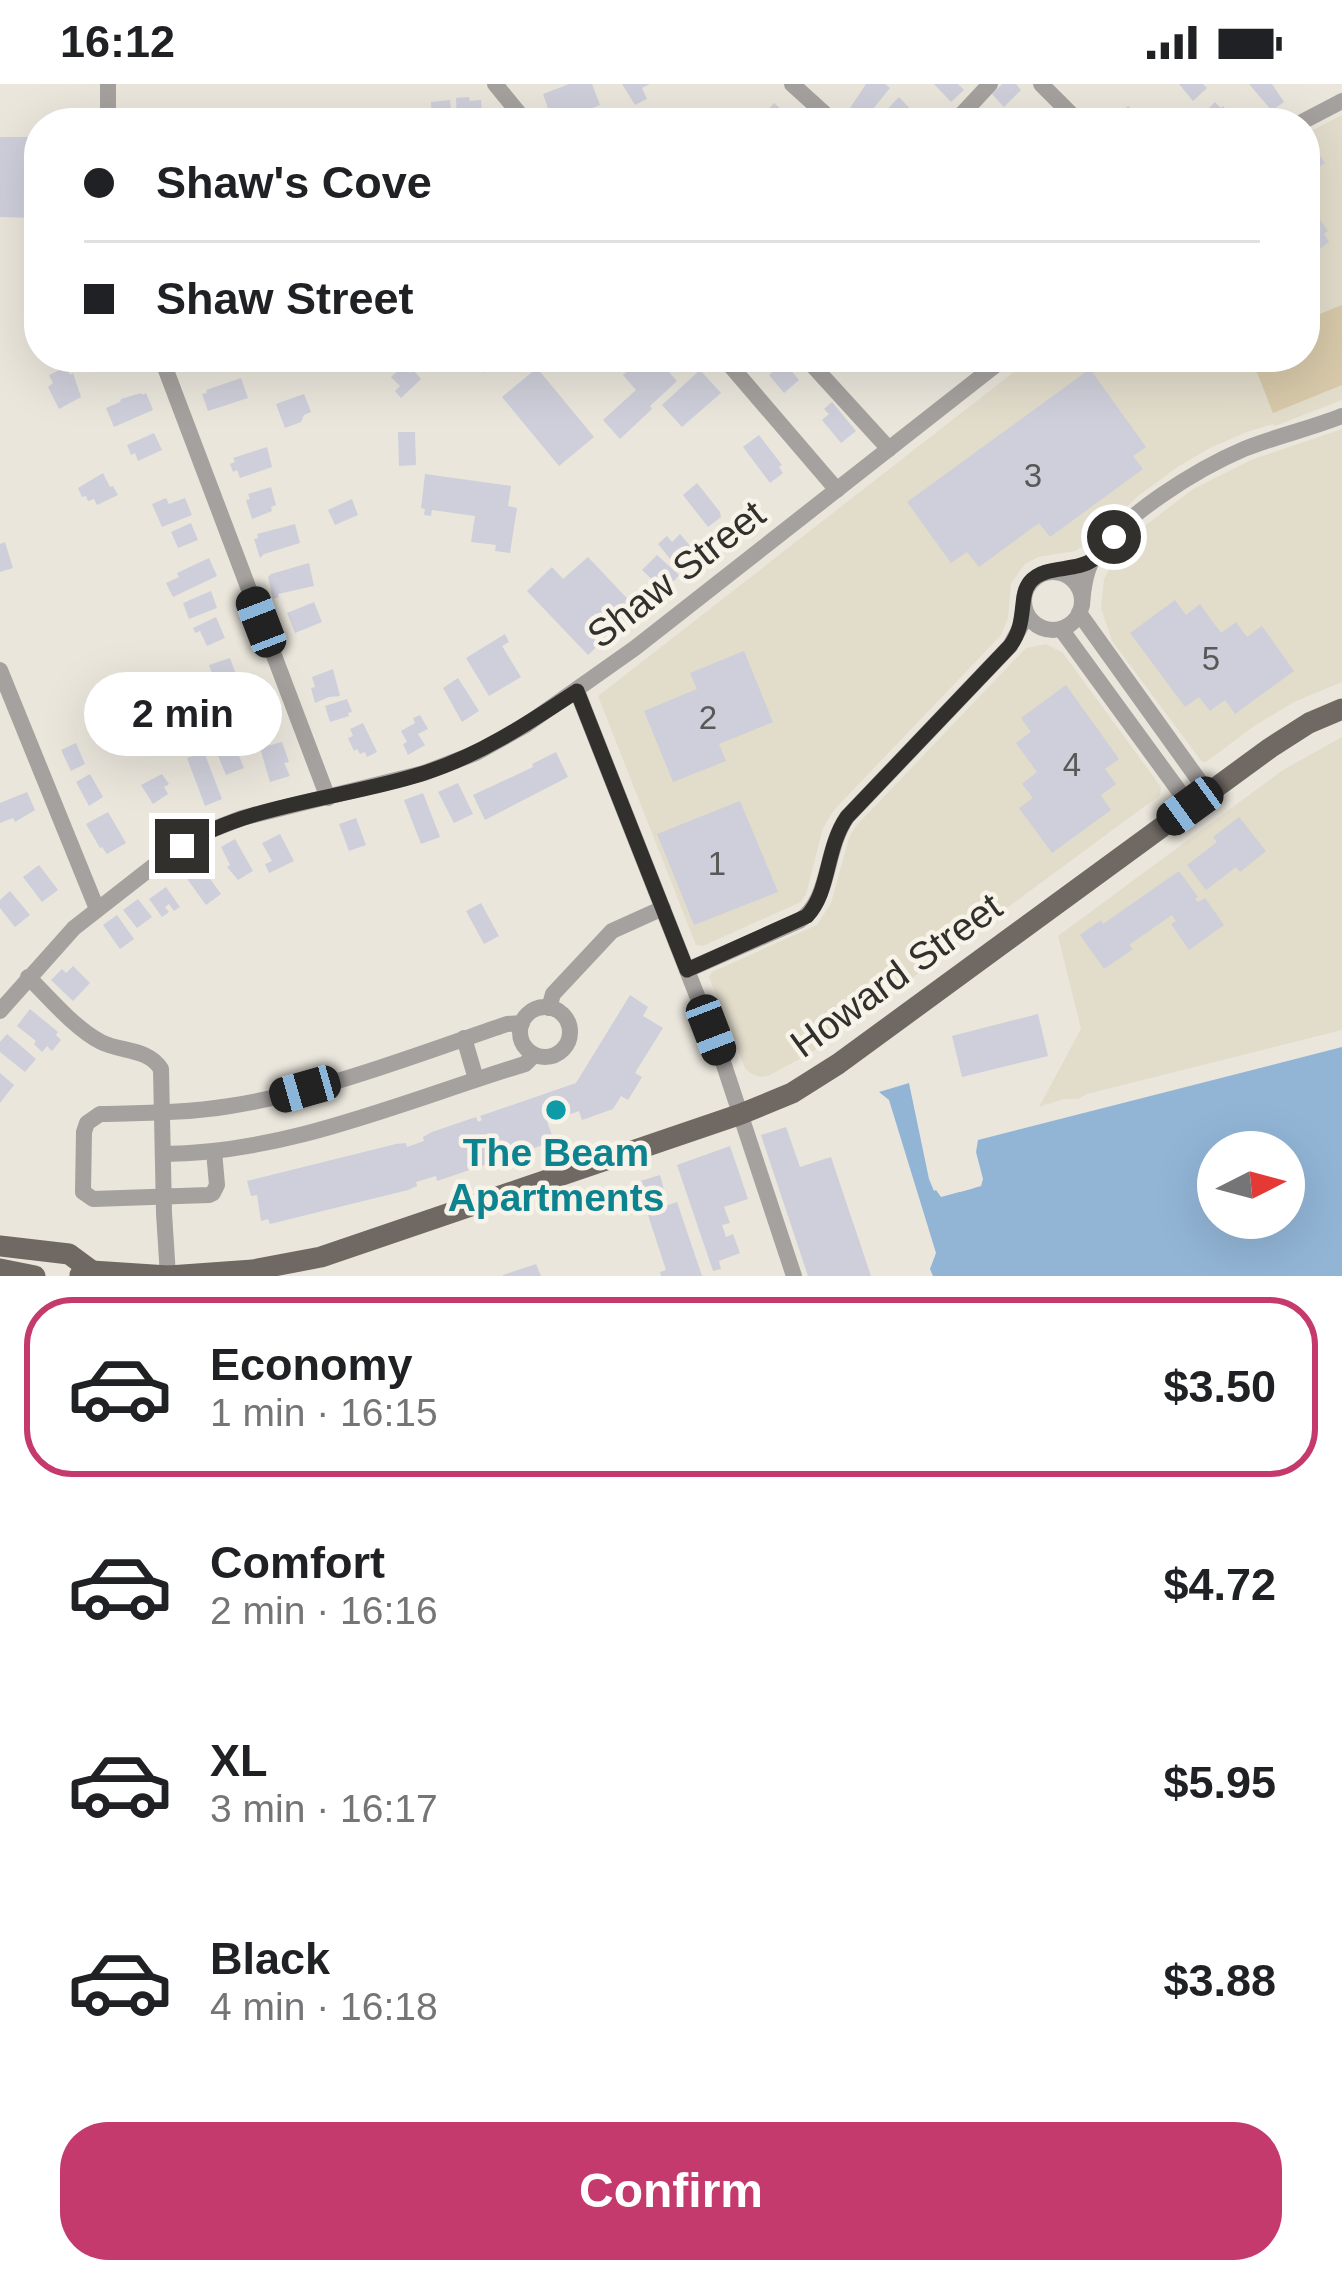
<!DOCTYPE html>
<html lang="en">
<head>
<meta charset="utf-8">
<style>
  body { margin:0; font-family:Helvetica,sans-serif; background:#f6f6f6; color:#202124; height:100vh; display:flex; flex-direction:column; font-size:45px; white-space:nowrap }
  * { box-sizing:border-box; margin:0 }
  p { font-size:39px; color:#757577 }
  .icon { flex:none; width:66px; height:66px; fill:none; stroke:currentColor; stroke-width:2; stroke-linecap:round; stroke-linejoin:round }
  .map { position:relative; height:1192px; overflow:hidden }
  .drawer { display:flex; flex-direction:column; background:#fff; flex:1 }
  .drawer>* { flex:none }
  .top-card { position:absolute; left:24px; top:24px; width:1296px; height:264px; border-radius:48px; box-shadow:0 12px 48px #0002; display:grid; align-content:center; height:264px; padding:0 60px; background:#fff }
  .needle { width:78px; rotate:84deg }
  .controls { position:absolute; left:1197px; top:1047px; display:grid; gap:24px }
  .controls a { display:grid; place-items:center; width:108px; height:108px; border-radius:50%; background:#fff; box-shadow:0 12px 48px #0002; font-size:60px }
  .end { position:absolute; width:54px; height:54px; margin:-27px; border:15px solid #31302c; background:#fff; box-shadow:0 0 0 6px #fff }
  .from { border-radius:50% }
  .bubble { position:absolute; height:84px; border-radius:42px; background:#fff; box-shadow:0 12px 48px #0002; font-size:39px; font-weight:700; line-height:84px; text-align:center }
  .car { position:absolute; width:36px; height:72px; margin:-36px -18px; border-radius:15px; box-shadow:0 0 9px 3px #0007; background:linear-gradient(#222 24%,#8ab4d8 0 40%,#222 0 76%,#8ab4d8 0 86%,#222 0) }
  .top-card b { display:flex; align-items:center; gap:42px; height:114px; font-size:45px }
  .top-card b+b { border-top:3px solid #e0e0e0 }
  .top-card i { width:30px; height:30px; background:#202124 }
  ul { padding:21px 0 0; list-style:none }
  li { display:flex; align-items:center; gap:36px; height:180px; margin:0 24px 18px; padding:0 36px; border:6px solid transparent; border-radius:48px }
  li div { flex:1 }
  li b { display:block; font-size:45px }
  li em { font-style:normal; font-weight:700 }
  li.on { border-color:#c53a6d }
  li>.icon { width:108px; height:108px; stroke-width:1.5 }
  .button { display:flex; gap:24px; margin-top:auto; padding:24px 60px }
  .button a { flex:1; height:138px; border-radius:48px; background:#c53a6d; color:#fff; font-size:48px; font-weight:700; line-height:138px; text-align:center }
  .status { display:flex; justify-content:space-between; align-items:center; height:84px; padding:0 60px; background:#fff; direction:ltr }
  .status svg { height:33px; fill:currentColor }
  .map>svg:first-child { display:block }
  .built { fill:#e2dccb }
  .green { fill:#d7c9a9 }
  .water { fill:#92b5d6; fill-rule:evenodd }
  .pier { fill:#eae6dc }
  .building { fill:#cecfda }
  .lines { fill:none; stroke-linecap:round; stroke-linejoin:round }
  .minor { stroke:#a5a19e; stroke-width:16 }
  .major { stroke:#6f6863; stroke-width:21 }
  .route { stroke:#31302c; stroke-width:15 }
  .culture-dot { fill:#0f9aa8; stroke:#f8f3e9; stroke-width:4.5 }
  .labels { text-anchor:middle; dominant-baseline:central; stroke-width:9; stroke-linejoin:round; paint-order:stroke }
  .number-label { font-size:33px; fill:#585858 }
  .street-label { font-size:39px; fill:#31302c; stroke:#f8f3e9 }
  .culture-label { font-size:39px; font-weight:bold; fill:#0d838f; stroke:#f8f3e9 }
</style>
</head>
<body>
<div class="status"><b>16:12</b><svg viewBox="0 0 49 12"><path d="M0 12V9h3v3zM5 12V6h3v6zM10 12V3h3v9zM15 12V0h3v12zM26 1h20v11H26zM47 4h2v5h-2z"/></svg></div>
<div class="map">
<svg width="1342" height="1192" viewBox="0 0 1342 1192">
  <rect width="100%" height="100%" fill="#eae6dc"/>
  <!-- built -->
  <g class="built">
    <path d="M1342 31V316L1275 342 1273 340 1247 348 1212 363 1179 382 1138 412 1092 457 1075 467 1038 473 1025 480 1011 499 1008 534 1001 551 834 726 823 744 806 810 801 818 703 862 696 861 598 612 1033 273H1305V50Z"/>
    <path d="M1342 345V598L1294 618 1254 642 1206 678H1202L1112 557 1101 524 1104 495 1115 474 1146 441 1193 405 1251 376Z"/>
    <path d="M1046 560 1063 569 1161 703 1160 711 812 968 768 992 760 993 750 989 745 984 709 893 712 888 817 841 831 819 849 754 855 743 1026 564Z"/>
    <path d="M1342 653V952L1071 1020 1039 1023 1081 945 1058 852 1283 686Z"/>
  </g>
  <!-- green -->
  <path class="green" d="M1342 221V301L1273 329 1251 273H1305V236Z"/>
  <!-- water -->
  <path class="water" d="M1342 952V1192H933L930 1185 936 1169 889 1016 879 1008 909 999 929 1095 934 1107 936 1106 941 1113 974 1104 963 1059ZM1218 1068H1284V1134H1218Z"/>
  <!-- pier -->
  <path class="pier" d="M1342 946V963L978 1056 976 1068 983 1095 981 1102 960 1108 961 1101 966 1100 957 1058 964 1046 1064 1015H1078L1087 1010Z"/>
  <!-- building -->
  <g class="building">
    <path d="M569 0H592L600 21 593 24 597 34 586 39 582 27 560 36 556 25 549 27 543 10Z"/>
    <path d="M622 0H650L642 4 647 15 635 21Z"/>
    <path d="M866 0H885L890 4 868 31 865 30 862 34 850 24Z"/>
    <path d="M934 0H958L964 6 951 18Z"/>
    <path d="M1002 0H1016L1021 6 1004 23 992 10Z"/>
    <path d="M1179 0H1203L1207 4 1193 17Z"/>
    <path d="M1249 0H1272L1284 18 1272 27Z"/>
    <path d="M469 13 470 17 481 16 483 39H457L456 14Z"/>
    <path d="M899 13 913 28 902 39H881L878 35Z"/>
    <path d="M450 16 452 39H432L431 18Z"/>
    <path d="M1215 18 1221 24 1223 22 1239 39H1211L1205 28Z"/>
    <path d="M774 19 790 33 784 39H756Z"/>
    <path d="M1128 22 1141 35 1137 39H1112Z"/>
    <path d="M423 28 424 39H401L400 30Z"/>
    <path d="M364 31 365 39H342V33Z"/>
    <path d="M394 31V39H374L373 33Z"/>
    <path d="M1305 50 1325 79 1305 93Z"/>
    <path d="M0 53H39V134L0 133Z"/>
    <path d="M1305 115 1328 147 1324 150 1329 158 1305 175Z"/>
    <path d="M470 273H496L499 276 483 289Z"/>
    <path d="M643 273H680L666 285 677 297 650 322 652 325 620 355 603 336 636 306 623 291Z"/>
    <path d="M750 273H776L762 286Z"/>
    <path d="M784 278 799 296 784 309 769 291Z"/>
    <path d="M403 282 410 289 413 286 421 295 401 314 395 307 400 302 391 293Z"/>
    <path d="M66 283 70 291 73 289 81 313 59 325 48 303 53 299 49 291Z"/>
    <path d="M537 284 594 353 559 382 502 313Z"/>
    <path d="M1090 285 1146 363 1133 372 1143 385 1050 453 1039 439 979 483 967 468 951 479 907 418Z"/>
    <path d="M700 286 721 309 682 343 662 321Z"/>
    <path d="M241 294 248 314 208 327 202 310 207 309 206 306Z"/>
    <path d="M141 309 142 311 146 309 153 326 114 343 106 324 120 318 121 315Z"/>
    <path d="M304 310 311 328 304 331 301 338 285 344 276 320Z"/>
    <path d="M832 318 856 347 841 359 822 336 829 330 824 325Z"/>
    <path d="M398 348H415L416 381 399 382Z"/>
    <path d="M154 349 162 366 138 377 135 369 131 371 127 361Z"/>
    <path d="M759 351 782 381 779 383 783 389 770 399 743 363Z"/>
    <path d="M267 363 272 383 240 394 237 386 233 388 230 380 235 378 233 374Z"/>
    <path d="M103 389 110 403 113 402 118 411 97 421 94 415 88 417 86 412 82 413 78 404Z"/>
    <path d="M425 390 511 402 508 422 517 424 510 469 495 467 496 461 471 458 475 432 432 426 431 432 424 431 425 425 421 424Z"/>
    <path d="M697 399 720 428 721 433 708 443 683 411Z"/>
    <path d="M271 403 276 421 271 423 272 427 252 435 246 416 250 415 248 410Z"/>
    <path d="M166 414 169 420 185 414 192 431 162 443 152 420Z"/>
    <path d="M352 415 358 431 335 441 328 426Z"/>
    <path d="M191 439 198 456 178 464 171 448Z"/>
    <path d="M295 440 300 459 264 470 260 474 254 455 258 454 257 450Z"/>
    <path d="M680 450 692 464 684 472 686 474 682 477 686 482 680 487 658 460 667 452 672 458Z"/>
    <path d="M5 458 13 484 0 488V460Z"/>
    <path d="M657 471 679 491 671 500 663 493 657 500 642 486Z"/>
    <path d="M588 473 637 525 588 571 527 507 552 483 563 495Z"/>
    <path d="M209 474 217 492 173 513 166 499 179 493 177 489Z"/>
    <path d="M309 479 314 502 278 510 279 513 273 515 268 493 271 490Z"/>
    <path d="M211 507 217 524 189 535 183 519Z"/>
    <path d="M1175 516 1186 531 1200 520 1221 549 1236 538 1247 553 1262 542 1294 587 1235 630 1225 616 1210 627 1199 613 1185 623 1130 549Z"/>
    <path d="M314 518 322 538 295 549 287 529Z"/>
    <path d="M216 533 225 554 207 562 200 547 195 549 193 544Z"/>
    <path d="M505 550 509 558 502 562 521 593 489 612 466 574Z"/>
    <path d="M744 567 773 638 719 660 726 677 673 698 644 627 697 605 690 589Z"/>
    <path d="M230 574 237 593 216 600 209 581Z"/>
    <path d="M333 585 340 612 329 613 315 619 311 604 315 603 312 593Z"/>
    <path d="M458 594 479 627 462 638 443 604Z"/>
    <path d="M252 596 259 612 240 620 234 604Z"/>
    <path d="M1066 601 1119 675 1105 685 1116 700 1101 711 1111 726 1052 769 1019 724 1033 714 1022 700 1037 688 1016 659 1031 648 1021 634Z"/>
    <path d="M347 615 352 628 348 629 349 632 330 638 325 622Z"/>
    <path d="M262 619 266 633 250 639 245 625Z"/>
    <path d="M420 631 428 645 418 650 425 661 408 671 403 660 407 658 401 647 415 639 413 634Z"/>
    <path d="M363 639 377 668 367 673 365 668 360 670 357 665 354 667 348 654 353 652 350 645Z"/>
    <path d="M282 658 289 678 284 679 290 692 270 698 260 664Z"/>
    <path d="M76 659 85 680 71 687 61 666Z"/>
    <path d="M235 662 244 684 226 691 217 669Z"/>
    <path d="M204 668 222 715 205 722 187 674Z"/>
    <path d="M556 668 568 693 485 736 473 711 533 683 532 680Z"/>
    <path d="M90 690 103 713 89 722 76 698Z"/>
    <path d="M162 690 169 700 164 703 168 710 153 720 141 701Z"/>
    <path d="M458 699 473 730 454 739 438 708Z"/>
    <path d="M27 708 35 726 15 738 13 734 0 739V719Z"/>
    <path d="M423 709 440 753 421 760 404 716Z"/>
    <path d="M740 717 778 808 694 841 657 750Z"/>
    <path d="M108 728 126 759 107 770 102 763 100 764 86 740Z"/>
    <path d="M1239 733 1266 767 1240 788 1236 783 1206 806 1187 781 1217 758 1213 753Z"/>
    <path d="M356 734 366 761 349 767 339 740Z"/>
    <path d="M280 750 294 777 269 789 265 780 272 777 262 759Z"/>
    <path d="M235 755 253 787 238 796 227 783 230 781 221 763Z"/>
    <path d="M39 781 58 806 42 818 23 793Z"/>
    <path d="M200 781 221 810 206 821 185 792Z"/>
    <path d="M1179 787 1198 813 1195 815 1198 818 1205 814 1224 841 1189 866 1171 840 1176 837 1172 831 1129 861 1133 865 1104 885 1080 851 1101 836 1103 840Z"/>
    <path d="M166 803 180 823 174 827 169 820 165 823 169 828 162 833 149 815Z"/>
    <path d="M10 807 30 831 15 843 0 824V816Z"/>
    <path d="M138 815 152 833 137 844 123 826Z"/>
    <path d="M481 819 499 852 484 860 466 827Z"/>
    <path d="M117 831 134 855 120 865 103 841Z"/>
    <path d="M73 882 90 899 73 917 51 896 62 885 66 889Z"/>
    <path d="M630 911 648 923 643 932 663 944 635 989 642 993 628 1016 621 1012 613 1025 582 1036 579 1027 547 1038 554 1056 496 1080V1077L437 1097 436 1092 416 1098 417 1102 408 1106 270 1140 268 1135 261 1137 257 1111 251 1112 247 1097 396 1060 406 1059 407 1063 424 1057 423 1053 432 1048 476 1033 478 1038 482 1036 480 1032 576 999Z"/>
    <path d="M30 925 58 948 56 951 61 956 52 967 47 962 42 968 34 960 36 957 17 942Z"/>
    <path d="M1038 930 1048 972 962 993 952 952Z"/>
    <path d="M7 950 36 975 25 988 0 968V958Z"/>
    <path d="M0 989 14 1001 0 1019Z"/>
    <path d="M786 1043 800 1083 831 1073 871 1192H808L761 1051Z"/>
    <path d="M730 1062 748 1115 724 1123 730 1139 722 1141 726 1153 733 1150 740 1169 719 1177 721 1185 713 1187 677 1081Z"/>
    <path d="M660 1091 665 1109 642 1116 637 1098Z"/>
    <path d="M677 1118 702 1192H661L660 1188 666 1186 647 1128Z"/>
    <path d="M536 1180 541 1192H503V1191Z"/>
  </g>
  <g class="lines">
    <!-- minor -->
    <g class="minor">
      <path d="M495 0 527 39"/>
      <path d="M792 0 835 39"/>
      <path d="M1041 0 1080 39"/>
      <path d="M962 30 990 0"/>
      <path d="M108 39V0"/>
      <path d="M1300 39 1342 17"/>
      <path d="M161 273 328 714"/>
      <path d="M723 273 837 406"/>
      <path d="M805 273 889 365"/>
      <circle cx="1053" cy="517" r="29"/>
      <path d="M1082 521C1083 506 1085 488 1093 475 1121 432 1197 385 1244 365 1276 352 1310 345 1342 332"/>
      <path d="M1079 529 1208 709"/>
      <path d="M1061 545 1190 722"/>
      <path d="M0 586 97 825"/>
      <path d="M577 607 722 975 794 1192"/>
      <path d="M687 886 799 837C831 816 824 767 847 733L1010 562 1021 542 1024 521"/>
      <path d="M28 893C50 914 74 944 101 958 121 968 148 964 161 985L164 1129 168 1192"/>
      <circle cx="545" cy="948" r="25"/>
      <path d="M549 924 553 910 612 847 663 824"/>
      <path d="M0 927 74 844 156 780 201 750 242 734 424 689 476 669 526 641 635 564 1006 273"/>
      <path d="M464 954 476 995"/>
      <path d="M214 1067 217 1101 213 1109 209 1111 93 1115 83 1108 84 1048 87 1039 100 1030C143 1029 187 1029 230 1022 325 1007 416 971 507 940L522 939"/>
      <path d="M164 1070C289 1069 407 1016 525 980L534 971"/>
    </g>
    <!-- major -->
    <g class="major">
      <path d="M0 1162 69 1170 92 1187"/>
      <path d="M0 1185 35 1192"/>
      <path d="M80 1191 92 1187 168 1192"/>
      <path d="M169 1192 253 1186 321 1173 741 1030 792 1009 838 980 1270 664 1309 639 1342 625"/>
    </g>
  </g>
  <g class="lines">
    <!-- route -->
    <path class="route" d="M182 762C248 720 346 714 421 690 479 672 527 640 577 607L687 886 807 832C830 808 825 765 847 733L1010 562C1028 538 1018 513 1030 498 1045 480 1075 489 1094 475 1101 470 1107 460 1114 453"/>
  </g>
  <!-- markers -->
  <circle class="culture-dot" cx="556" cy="1026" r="12"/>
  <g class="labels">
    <!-- number labels -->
    <g class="number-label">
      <text x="1033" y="391">3</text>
      <text x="1211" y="574">5</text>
      <text x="708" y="633">2</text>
      <text x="1072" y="680">4</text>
      <text x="717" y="779">1</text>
    </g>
    <!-- street labels -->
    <g class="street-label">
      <text transform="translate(676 490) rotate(-38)">Shaw Street</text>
      <text transform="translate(896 891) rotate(-36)">Howard Street</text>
    </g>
    <!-- culture labels -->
    <g class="culture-label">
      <text x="556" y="1068">The Beam<tspan x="556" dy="45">Apartments</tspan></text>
    </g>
  </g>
</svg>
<div class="controls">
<a><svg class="needle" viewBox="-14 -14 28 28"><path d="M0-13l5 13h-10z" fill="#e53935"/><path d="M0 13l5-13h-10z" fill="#757577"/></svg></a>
</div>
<i class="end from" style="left:1114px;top:453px"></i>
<i class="end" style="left:182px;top:762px"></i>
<div class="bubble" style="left:84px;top:588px;width:198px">2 min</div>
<i class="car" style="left:261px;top:538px;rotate:339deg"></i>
<i class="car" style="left:1190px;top:722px;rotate:234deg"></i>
<i class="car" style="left:711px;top:946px;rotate:159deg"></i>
<i class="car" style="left:305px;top:1005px;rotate:254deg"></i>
<div class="top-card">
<b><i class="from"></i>Shaw's Cove</b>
<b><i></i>Shaw Street</b>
</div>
</div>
<section class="drawer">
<ul>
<li class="on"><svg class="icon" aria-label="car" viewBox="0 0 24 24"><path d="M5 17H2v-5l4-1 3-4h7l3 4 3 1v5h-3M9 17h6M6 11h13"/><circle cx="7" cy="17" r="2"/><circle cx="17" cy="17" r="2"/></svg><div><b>Economy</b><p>1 min · 16:15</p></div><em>$3.50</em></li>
<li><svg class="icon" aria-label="car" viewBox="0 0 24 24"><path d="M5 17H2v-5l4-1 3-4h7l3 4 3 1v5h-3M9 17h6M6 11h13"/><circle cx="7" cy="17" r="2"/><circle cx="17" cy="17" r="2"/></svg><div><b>Comfort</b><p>2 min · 16:16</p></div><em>$4.72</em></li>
<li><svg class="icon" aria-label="car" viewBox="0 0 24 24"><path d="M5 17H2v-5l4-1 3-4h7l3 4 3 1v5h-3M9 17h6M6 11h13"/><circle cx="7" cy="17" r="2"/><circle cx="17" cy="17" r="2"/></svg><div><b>XL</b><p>3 min · 16:17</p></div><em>$5.95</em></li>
<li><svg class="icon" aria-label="car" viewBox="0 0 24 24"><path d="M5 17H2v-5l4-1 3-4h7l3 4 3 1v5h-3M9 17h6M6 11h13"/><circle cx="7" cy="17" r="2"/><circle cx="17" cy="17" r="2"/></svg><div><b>Black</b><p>4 min · 16:18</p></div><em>$3.88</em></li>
</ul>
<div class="button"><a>Confirm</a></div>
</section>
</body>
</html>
